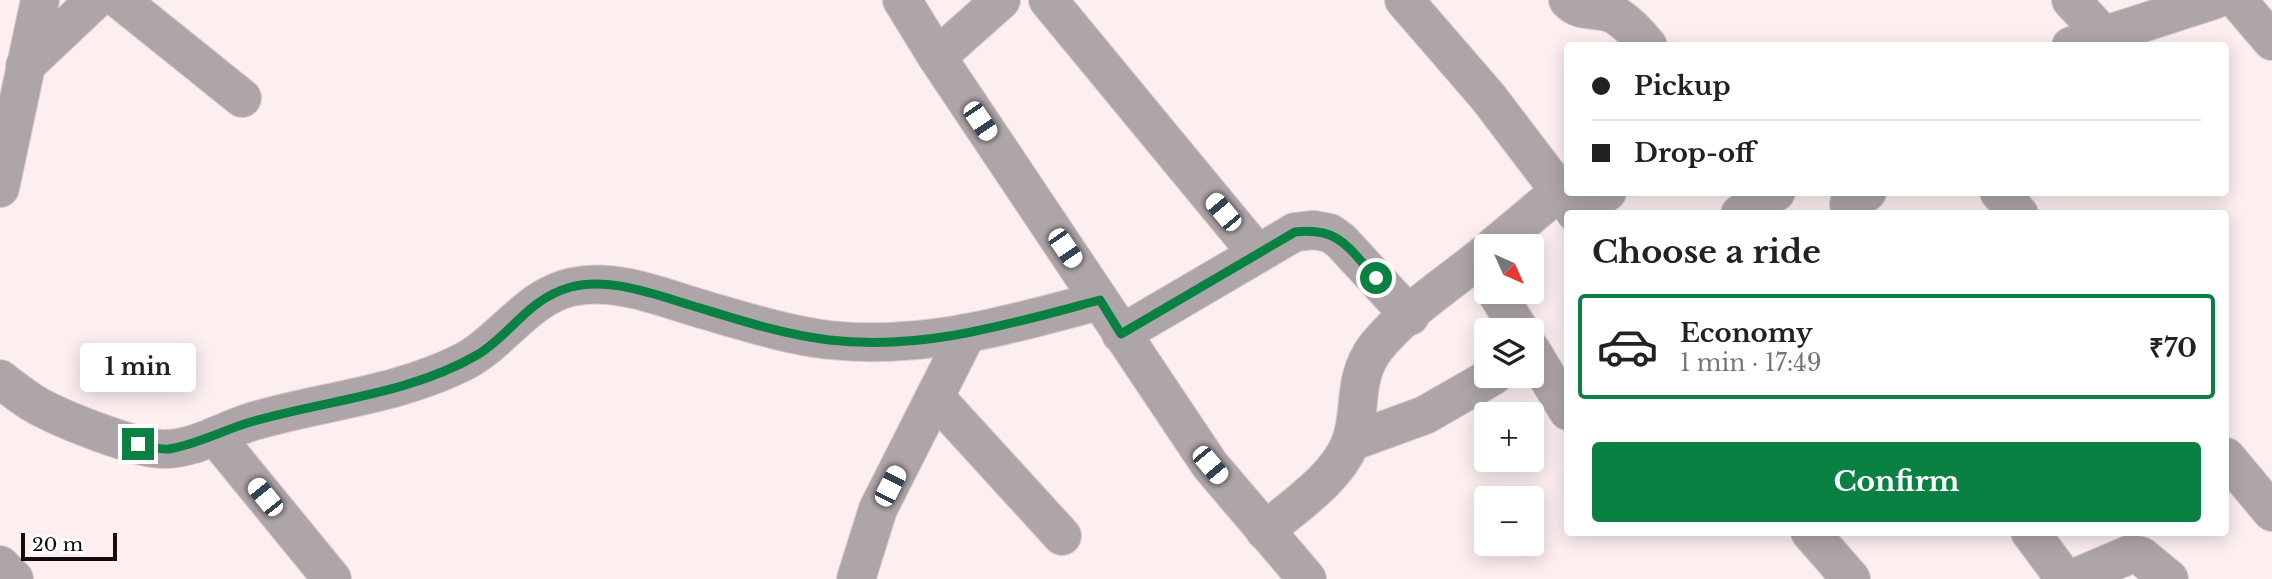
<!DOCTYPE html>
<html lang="en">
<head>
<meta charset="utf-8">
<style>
  body { margin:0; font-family:"Libre Baskerville",serif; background:#f6f6f6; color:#222; height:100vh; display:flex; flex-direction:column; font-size:26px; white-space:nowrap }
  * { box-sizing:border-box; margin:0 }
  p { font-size:23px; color:#767676 }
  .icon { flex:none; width:38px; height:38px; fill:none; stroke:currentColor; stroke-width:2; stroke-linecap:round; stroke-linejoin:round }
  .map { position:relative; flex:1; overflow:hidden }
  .panel { position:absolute; left:1564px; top:210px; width:665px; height:326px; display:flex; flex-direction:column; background:#fff; border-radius:7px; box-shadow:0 4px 18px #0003 }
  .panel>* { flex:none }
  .banner { position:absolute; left:1564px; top:42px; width:665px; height:154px; border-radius:7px; box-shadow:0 4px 18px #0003; display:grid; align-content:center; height:154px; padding:0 28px; background:#fff }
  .needle { width:46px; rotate:135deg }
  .buttons { position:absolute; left:1474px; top:234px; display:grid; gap:14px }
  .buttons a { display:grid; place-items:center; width:70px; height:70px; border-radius:7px; background:#fff; box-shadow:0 4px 18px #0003; font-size:35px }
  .scale { position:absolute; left:21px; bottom:18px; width:96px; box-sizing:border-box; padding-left:7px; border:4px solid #140d0d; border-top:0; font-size:19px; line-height:24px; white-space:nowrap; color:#140d0d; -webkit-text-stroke:5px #fff; paint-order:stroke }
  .end { position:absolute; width:32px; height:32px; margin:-16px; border:9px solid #0b8043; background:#fff; box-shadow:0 0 0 4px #fff }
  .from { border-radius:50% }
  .bubble { position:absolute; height:49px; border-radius:7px; background:#fff; box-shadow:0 4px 18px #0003; font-size:23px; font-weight:700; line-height:49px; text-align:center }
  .car { position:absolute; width:21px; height:42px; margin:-21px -10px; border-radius:9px; box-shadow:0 0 5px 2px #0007; background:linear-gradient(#fff 24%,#345 0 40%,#fff 0 76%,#345 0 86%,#fff 0) }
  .banner b { display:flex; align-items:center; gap:24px; height:66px; font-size:26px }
  .banner b+b { border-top:2px solid #e0e0e0 }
  .banner i { width:18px; height:18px; background:#222 }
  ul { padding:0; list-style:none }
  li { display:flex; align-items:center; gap:21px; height:105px; margin:0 14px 10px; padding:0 14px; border:4px solid transparent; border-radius:7px }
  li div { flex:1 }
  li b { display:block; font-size:26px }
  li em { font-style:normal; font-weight:700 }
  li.current { border-color:#0b8043 }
  li>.icon { width:63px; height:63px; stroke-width:1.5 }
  h2 { padding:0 28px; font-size:32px; line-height:84px }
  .primary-button { display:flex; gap:14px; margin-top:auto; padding:14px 28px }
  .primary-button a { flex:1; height:80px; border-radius:7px; background:#0b8043; color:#fff; font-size:28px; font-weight:700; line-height:80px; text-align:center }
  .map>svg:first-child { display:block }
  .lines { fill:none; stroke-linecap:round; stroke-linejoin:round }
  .minor-casing { stroke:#d8cbcb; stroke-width:40 }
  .minor { stroke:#aea5a9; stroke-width:38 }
  .route { stroke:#0b8043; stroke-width:9 }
</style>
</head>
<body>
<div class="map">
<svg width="2272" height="579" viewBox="0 0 2272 579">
  <rect width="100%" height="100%" fill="#fdefef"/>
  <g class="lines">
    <!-- minor casing -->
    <g class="minor-casing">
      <g id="minor">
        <path d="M120 0 242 98"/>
        <path d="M902 0 937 57 1210 465 1307 579"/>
        <path d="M1048 0 1257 253"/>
        <path d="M1404 0 1488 97 1577 214"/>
        <path d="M1568 0C1582 15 1598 6 1615 15 1627 22 1639 35 1648 46"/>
        <path d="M2071 0 2104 36"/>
        <path d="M2237 0 2272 41"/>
        <path d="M2071 46 2214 0"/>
        <path d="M937 57 1001 0"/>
        <path d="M25 66 95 0"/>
        <path d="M0 188 40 0"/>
        <path d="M1999 192 2019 214"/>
        <path d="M1849 204 1867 192"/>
        <path d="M1575 212 1607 192"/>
        <path d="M1740 214 1776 192"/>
        <path d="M1493 247 1560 191"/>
        <path d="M1496 292 1520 331"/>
        <path d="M1121 334 1295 232 1314 230 1330 233 1341 241 1410 316"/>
        <path d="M1531 350 1568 411"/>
        <path d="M0 379C12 388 25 399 38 406 64 420 138 450 165 449 196 449 226 429 254 421 323 401 398 395 463 362 501 343 528 296 572 287 615 278 659 296 698 308 740 320 786 335 829 340 925 350 1008 325 1099 301"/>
        <path d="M935 397 1062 536"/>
        <path d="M215 436 332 579"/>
        <path d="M1351 442 1425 415 1493 376"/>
        <path d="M2226 457 2272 512"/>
        <path d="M1265 531C1294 506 1335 480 1350 444 1363 412 1351 380 1376 347 1405 311 1450 283 1486 253"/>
        <path d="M1810 532 1851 579"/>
        <path d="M2030 532 2065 579"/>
        <path d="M0 565 14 579"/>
        <path d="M856 579 878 509 966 335"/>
        <path d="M2072 579 2131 554 2141 556 2169 579"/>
      </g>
    </g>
    <!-- minor -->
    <use href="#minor" class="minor"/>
  </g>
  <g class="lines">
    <!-- route -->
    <path class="route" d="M138 444C147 446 159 450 169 449 199 444 225 429 254 421 328 400 410 394 477 355 511 335 527 299 571 287 611 276 662 297 700 308 742 321 786 335 829 340 923 351 1010 324 1100 300L1121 334 1295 232C1340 227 1348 248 1376 278"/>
  </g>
</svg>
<div class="buttons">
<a><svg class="needle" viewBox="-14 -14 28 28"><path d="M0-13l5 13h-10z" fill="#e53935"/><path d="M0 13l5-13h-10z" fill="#767676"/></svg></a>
<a><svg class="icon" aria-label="layers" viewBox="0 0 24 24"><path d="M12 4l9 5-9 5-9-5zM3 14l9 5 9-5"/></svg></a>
<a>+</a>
<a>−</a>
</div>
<div class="scale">20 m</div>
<i class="end from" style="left:1376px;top:278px"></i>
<i class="end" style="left:138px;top:444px"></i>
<div class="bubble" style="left:80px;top:343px;width:116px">1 min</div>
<i class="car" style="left:980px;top:121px;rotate:146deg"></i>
<i class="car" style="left:1223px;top:212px;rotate:320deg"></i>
<i class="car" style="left:1065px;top:248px;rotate:146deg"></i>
<i class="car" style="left:1210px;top:465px;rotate:140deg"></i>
<i class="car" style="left:890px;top:486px;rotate:27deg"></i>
<i class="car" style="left:265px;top:497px;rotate:321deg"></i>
<div class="banner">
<b><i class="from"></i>Pickup</b>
<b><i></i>Drop-off</b>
</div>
<section class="panel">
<h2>Choose a ride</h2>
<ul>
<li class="current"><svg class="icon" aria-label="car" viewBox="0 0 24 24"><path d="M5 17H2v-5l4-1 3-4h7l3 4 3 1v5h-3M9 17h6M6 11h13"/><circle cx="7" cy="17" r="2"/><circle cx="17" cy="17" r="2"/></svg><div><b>Economy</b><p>1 min · 17:49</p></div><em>₹70</em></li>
</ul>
<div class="primary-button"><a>Confirm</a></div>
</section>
</div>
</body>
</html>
